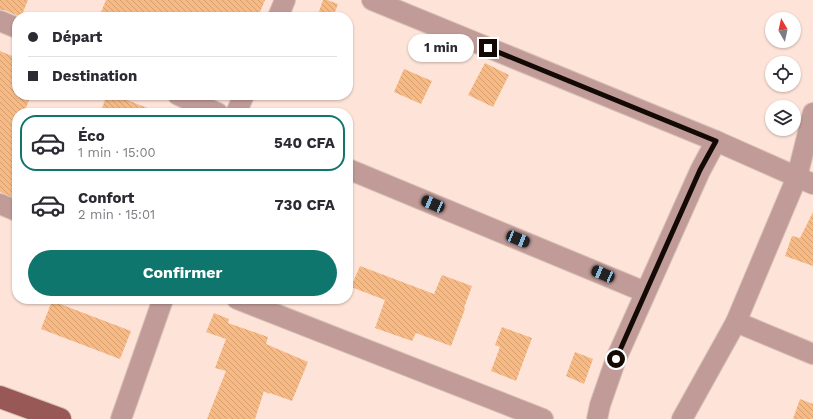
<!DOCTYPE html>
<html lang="fr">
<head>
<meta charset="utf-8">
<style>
  body { margin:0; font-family:"Work Sans",sans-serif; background:#f2f2f3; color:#2b2b33; height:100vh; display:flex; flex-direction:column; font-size:15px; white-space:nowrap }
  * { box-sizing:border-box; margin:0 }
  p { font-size:13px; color:#7c7c81 }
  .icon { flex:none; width:22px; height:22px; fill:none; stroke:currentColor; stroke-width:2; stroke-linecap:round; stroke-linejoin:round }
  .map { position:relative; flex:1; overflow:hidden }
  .sheet { position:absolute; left:12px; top:108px; width:341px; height:196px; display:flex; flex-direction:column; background:#fff; border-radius:16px; box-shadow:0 1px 3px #0004 }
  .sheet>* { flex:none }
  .top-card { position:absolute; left:12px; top:12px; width:341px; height:88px; border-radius:16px; box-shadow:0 1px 3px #0004; display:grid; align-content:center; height:88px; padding:0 16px; background:#fff }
  .needle { width:26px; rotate:351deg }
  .tools { position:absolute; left:765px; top:12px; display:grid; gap:8px }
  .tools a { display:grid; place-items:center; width:36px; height:36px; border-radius:50%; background:#fff; box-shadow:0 1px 3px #0004; font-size:20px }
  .end { position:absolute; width:18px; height:18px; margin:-9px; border:5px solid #130905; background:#fff; box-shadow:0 0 0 2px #fff }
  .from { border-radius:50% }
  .bubble { position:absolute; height:28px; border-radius:14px; background:#fff; box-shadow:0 1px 3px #0004; font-size:13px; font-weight:700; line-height:28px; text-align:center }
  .car { position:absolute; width:12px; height:24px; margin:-12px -6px; border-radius:5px; box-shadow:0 0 3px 1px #0007; background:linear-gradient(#222 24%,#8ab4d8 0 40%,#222 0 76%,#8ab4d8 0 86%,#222 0) }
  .top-card b { display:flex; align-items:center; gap:14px; height:38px; font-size:15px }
  .top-card b+b { border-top:1px solid #e1e1e2 }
  .top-card i { width:10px; height:10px; background:#2b2b33 }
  ul { padding:7px 0 0; list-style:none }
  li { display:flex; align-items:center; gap:12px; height:56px; margin:0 8px 6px; padding:0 8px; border:2px solid transparent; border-radius:16px }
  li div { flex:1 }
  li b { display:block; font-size:15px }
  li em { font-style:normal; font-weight:700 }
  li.on { border-color:#0f766e }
  li>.icon { width:36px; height:36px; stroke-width:1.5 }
  .primary-button { display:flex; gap:8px; margin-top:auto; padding:8px 16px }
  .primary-button a { flex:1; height:46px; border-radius:24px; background:#0f766e; color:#fff; font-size:16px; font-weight:700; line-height:46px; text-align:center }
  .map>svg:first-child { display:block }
  .building { fill:url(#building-back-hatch) }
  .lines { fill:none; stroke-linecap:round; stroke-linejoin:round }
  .minor-casing { stroke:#d8c0b6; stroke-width:22 }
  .primary-casing { stroke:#d8c0b6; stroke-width:24 }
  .minor { stroke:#c09b98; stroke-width:20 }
  .primary { stroke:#985856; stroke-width:22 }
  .route { stroke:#130905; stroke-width:5 }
</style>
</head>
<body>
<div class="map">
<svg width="813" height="419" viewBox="0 0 813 419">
  <defs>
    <pattern id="building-back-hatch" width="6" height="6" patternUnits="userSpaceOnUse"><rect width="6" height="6" fill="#f8ba84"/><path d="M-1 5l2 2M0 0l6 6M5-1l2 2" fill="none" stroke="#d49f70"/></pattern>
  </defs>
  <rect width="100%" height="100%" fill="#fee3d8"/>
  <!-- building -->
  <g class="building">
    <path d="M0 0H28L21 17 4 10H0Z"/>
    <path d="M106 0H265L258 17H99Z"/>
    <path d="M323 0H327L338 4 333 17H317Z"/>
    <path d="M0 51 17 58V95H31L24 113H17V199L0 192Z"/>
    <path d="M485 63 509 75 493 107 468 95Z"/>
    <path d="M404 69 432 81 421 104 394 92Z"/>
    <path d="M107 95H114L158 112 157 113H100Z"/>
    <path d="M813 212V266L785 256 792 236 800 238Z"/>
    <path d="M360 266 434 294 442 275 472 286 464 308 465 309 451 346 416 333 412 341 375 328 385 300 351 287Z"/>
    <path d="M52 301 131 331 120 359 41 329Z"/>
    <path d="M214 313 229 319 228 323 268 337 266 344 308 362 292 401 270 393 269 394 264 391 255 419H207L226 371 215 368 226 339 206 332Z"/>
    <path d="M502 327 532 338 516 381 491 371 500 347 495 345Z"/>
    <path d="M575 352 593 359 584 384 566 376Z"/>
    <path d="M800 399 813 404V419H793Z"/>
  </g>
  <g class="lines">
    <!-- minor casing -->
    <g class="minor-casing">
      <g id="minor">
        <path d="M372 0 716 141 813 184"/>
        <path d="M278 17 285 0"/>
        <path d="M0 21 17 28"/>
        <path d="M178 95 218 113"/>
        <path d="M236 113 244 95"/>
        <path d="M348 169 645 292"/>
        <path d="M0 204 17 211"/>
        <path d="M237 299 543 419"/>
        <path d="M736 322 813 354"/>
        <path d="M121 419 163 299"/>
        <path d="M597 419 600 405 616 359 700 171 716 141"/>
        <path d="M682 419 736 322 797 177 813 113"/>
      </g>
    </g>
    <!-- primary casing -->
    <g class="primary-casing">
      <path id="primary" d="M0 397 60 419"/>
    </g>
    <!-- minor -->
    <use href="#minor" class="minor"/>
    <!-- primary -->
    <use href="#primary" class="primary"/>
  </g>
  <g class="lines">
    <!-- route -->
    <path class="route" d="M488 48 716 141 700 170 616 359"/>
  </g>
</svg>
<div class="tools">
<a><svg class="needle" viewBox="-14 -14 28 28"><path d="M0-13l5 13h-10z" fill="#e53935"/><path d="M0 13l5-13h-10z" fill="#7c7c81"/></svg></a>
<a><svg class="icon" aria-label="locate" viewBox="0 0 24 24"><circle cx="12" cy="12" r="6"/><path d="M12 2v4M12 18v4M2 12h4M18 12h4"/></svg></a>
<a><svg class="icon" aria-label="layers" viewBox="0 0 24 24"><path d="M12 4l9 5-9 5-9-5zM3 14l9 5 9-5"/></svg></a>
</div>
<i class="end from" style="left:616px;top:359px"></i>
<i class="end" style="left:488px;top:48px"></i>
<div class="bubble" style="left:408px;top:34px;width:66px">1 min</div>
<i class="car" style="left:433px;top:204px;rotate:293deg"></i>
<i class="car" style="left:518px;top:239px;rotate:112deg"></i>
<i class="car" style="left:603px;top:274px;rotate:293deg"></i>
<div class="top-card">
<b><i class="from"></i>Départ</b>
<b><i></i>Destination</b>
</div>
<section class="sheet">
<ul>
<li class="on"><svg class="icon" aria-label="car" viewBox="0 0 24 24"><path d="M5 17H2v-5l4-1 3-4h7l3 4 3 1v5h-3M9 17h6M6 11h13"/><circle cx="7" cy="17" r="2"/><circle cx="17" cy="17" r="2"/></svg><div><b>Éco</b><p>1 min · 15:00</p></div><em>540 CFA</em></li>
<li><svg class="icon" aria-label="car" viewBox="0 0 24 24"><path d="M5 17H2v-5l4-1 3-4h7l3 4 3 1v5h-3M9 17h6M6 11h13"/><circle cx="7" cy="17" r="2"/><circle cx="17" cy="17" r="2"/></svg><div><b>Confort</b><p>2 min · 15:01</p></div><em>730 CFA</em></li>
</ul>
<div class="primary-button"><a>Confirmer</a></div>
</section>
</div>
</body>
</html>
